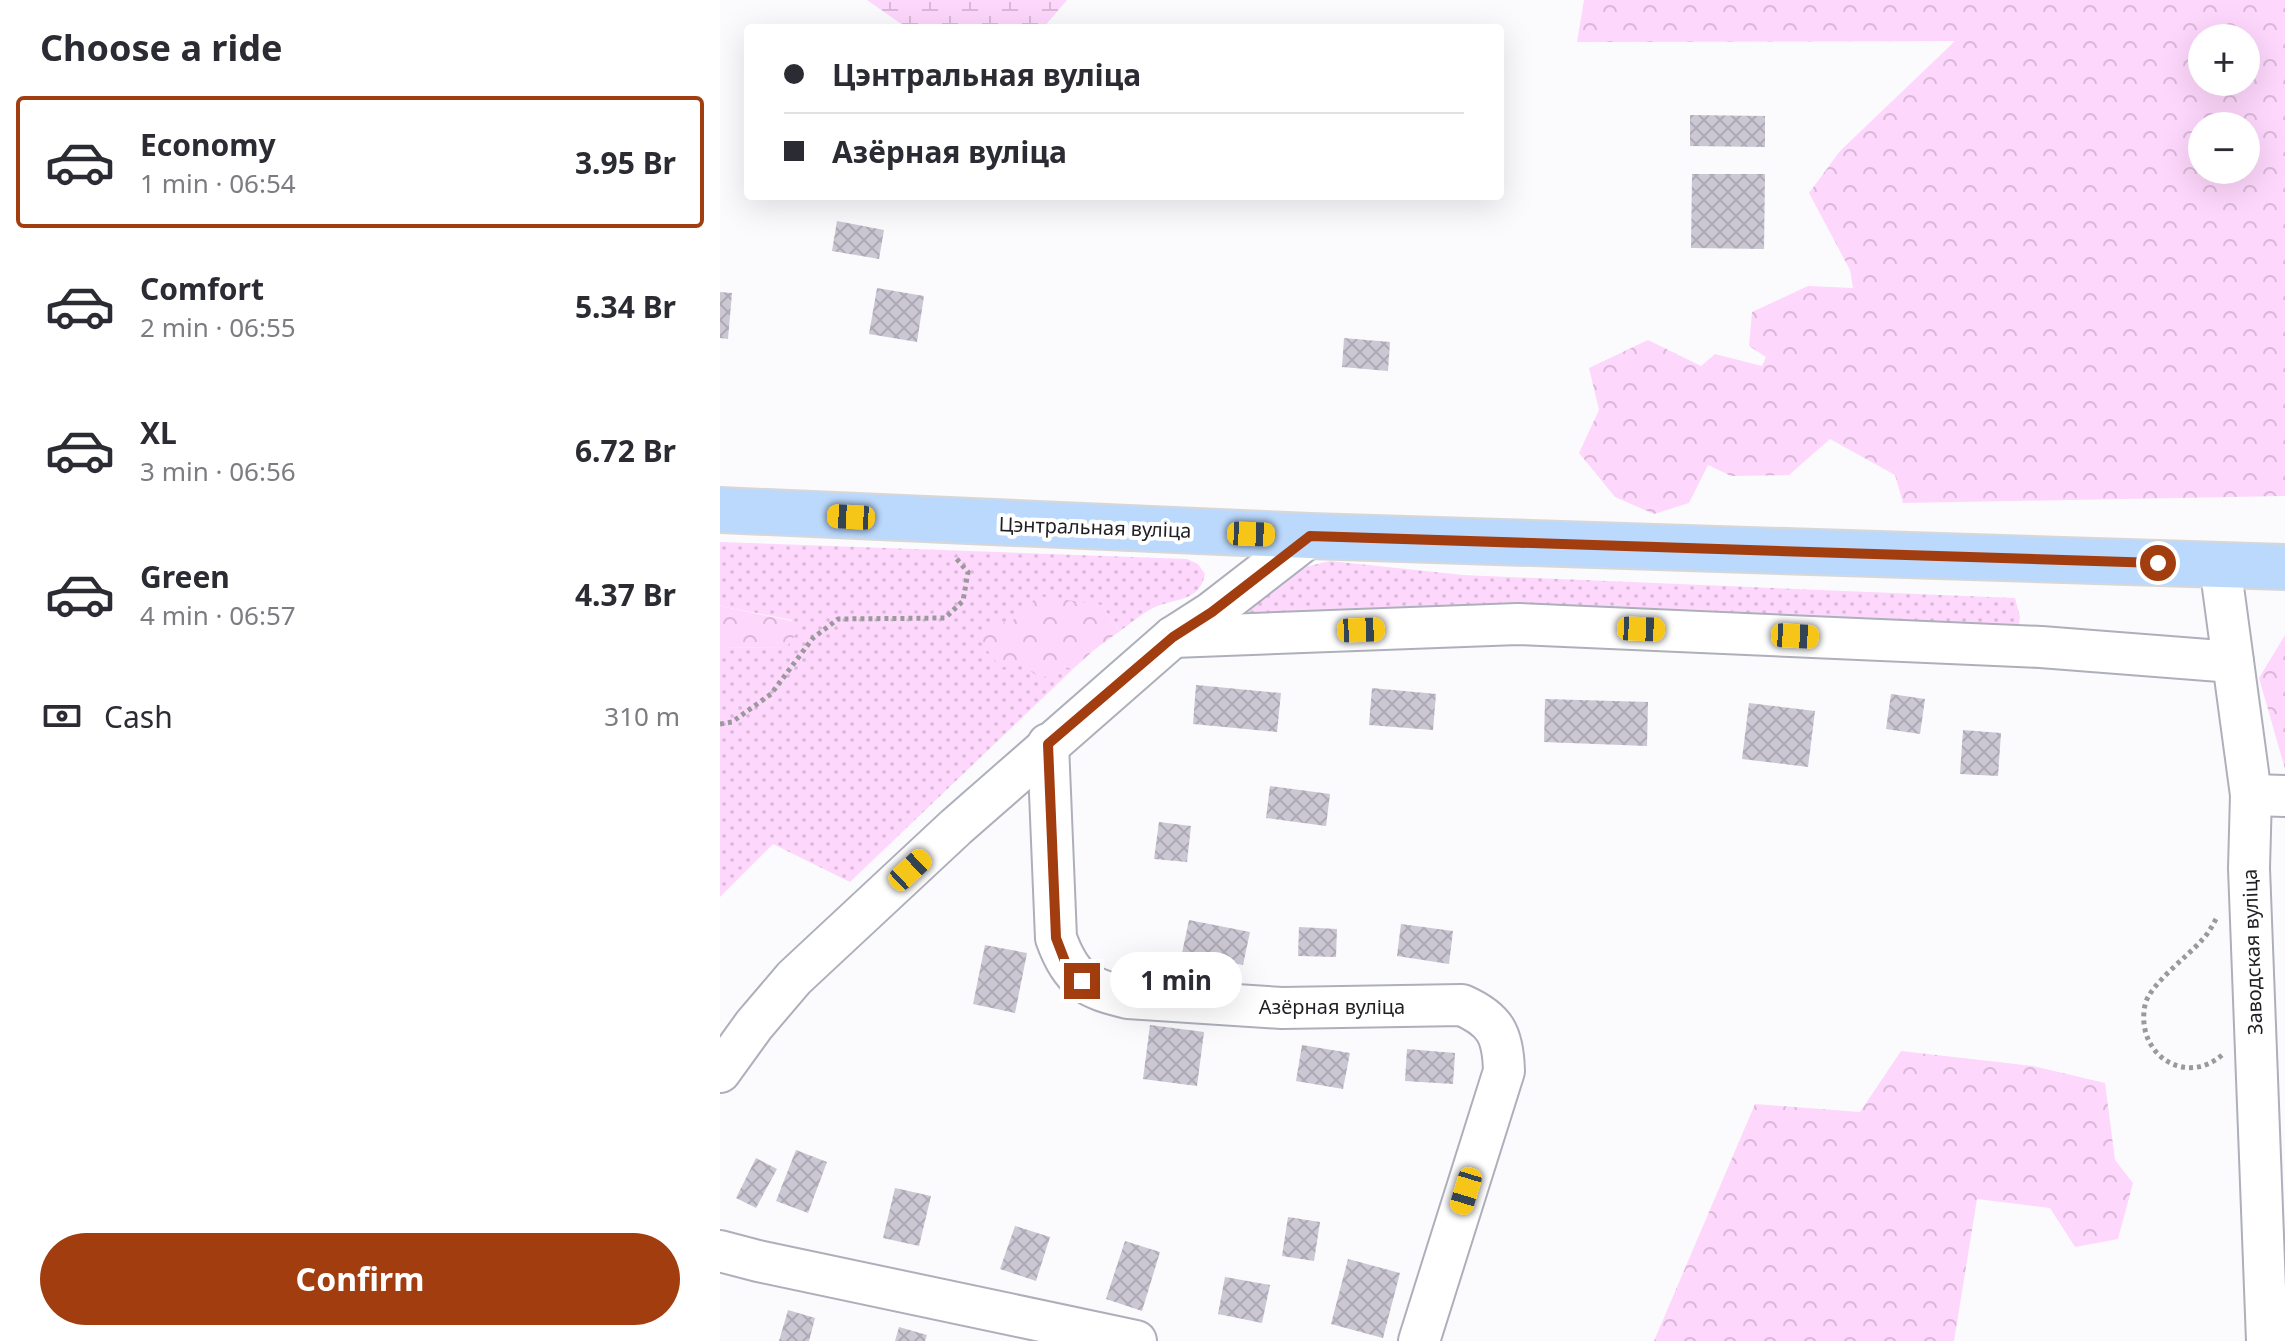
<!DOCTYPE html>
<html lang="en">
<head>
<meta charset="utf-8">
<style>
  body { margin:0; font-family:"Noto Sans",sans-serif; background:#f7f7f7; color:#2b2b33; height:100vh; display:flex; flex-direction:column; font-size:30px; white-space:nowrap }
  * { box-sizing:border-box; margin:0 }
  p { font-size:26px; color:#7c7c81 }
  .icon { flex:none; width:44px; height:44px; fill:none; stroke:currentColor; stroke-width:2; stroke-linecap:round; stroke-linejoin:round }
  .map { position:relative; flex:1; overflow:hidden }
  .side { display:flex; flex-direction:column; background:#fff; width:720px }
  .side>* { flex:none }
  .guide { position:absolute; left:24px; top:24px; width:760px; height:176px; border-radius:8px; box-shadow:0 8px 32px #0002; display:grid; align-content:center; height:176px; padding:0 40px; background:#fff }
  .fabs { position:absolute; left:1468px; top:24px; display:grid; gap:16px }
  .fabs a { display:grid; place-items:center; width:72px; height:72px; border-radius:50%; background:#fff; box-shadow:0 8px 32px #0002; font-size:40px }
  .end { position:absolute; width:36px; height:36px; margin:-18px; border:10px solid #a23d0f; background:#fff; box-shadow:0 0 0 4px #fff }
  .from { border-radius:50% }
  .bubble { position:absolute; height:56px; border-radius:28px; background:#fff; box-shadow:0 8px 32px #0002; font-size:26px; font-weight:700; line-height:56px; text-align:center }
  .car { position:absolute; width:24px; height:48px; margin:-24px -12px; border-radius:10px; box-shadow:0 0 6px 2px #0007; background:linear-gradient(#f5c518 24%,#345 0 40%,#f5c518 0 76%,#345 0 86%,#f5c518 0) }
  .guide b { display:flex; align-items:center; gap:28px; height:76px; font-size:30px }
  .guide b+b { border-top:2px solid #e1e1e2 }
  .guide i { width:20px; height:20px; background:#2b2b33 }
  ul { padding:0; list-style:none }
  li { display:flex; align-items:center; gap:24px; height:132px; margin:0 16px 12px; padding:0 24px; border:4px solid transparent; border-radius:8px }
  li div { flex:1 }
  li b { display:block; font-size:30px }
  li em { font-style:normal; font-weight:700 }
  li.active { border-color:#a23d0f }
  li>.icon { width:72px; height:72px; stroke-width:1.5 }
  h2 { padding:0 40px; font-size:36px; line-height:96px }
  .pay { display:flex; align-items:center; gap:20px; height:88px; padding:0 40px; font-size:30px }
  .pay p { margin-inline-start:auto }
  .cta { display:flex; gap:16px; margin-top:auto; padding:16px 40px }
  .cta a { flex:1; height:92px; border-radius:48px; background:#a23d0f; color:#fff; font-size:32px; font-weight:700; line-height:92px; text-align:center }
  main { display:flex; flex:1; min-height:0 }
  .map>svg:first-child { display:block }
  .grass { fill:url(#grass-dots) }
  .forest { fill:url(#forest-crowns); fill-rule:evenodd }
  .wetland { fill:url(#wetland-marsh) }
  .building { fill:url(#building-cross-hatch) }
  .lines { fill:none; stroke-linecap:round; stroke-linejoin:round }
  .minor-casing { stroke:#adb0bb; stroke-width:44 }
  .major-casing { stroke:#d7d7d8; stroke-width:48 }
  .path { stroke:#9a9a9d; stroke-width:5; stroke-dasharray:4 4; stroke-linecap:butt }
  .minor { stroke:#fff; stroke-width:40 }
  .major { stroke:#bbd9fd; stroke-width:44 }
  .route { stroke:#a23d0f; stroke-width:10 }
  .labels { text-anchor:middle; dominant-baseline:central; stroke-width:8; stroke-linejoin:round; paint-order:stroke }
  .street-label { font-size:20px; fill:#1f1f24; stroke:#fff }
</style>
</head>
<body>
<main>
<section class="side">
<h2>Choose a ride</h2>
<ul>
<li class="active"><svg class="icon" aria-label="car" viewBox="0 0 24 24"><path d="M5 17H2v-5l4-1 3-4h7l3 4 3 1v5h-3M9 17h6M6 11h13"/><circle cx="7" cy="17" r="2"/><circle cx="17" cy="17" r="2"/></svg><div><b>Economy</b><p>1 min · 06:54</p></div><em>3.95 Br</em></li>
<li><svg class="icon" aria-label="car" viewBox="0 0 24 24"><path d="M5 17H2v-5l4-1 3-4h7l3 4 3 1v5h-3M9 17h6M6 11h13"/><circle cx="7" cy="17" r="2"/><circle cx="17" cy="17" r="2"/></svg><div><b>Comfort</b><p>2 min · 06:55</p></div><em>5.34 Br</em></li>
<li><svg class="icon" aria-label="car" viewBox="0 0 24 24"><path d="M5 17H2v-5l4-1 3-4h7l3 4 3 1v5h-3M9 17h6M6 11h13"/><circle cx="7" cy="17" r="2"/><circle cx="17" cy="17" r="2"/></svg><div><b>XL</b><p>3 min · 06:56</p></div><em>6.72 Br</em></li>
<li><svg class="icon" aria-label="car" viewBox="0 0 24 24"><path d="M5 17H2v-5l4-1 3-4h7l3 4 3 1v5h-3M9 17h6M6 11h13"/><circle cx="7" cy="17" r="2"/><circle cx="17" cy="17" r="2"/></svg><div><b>Green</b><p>4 min · 06:57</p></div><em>4.37 Br</em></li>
</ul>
<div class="pay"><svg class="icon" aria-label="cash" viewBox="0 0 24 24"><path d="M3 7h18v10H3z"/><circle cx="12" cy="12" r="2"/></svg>Cash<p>310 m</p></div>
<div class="cta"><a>Confirm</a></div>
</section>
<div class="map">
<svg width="1565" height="1341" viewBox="0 0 1565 1341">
  <defs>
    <pattern id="grass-dots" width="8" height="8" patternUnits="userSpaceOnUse" patternTransform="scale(2)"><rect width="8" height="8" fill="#fed7fc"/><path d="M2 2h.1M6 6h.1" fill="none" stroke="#d9b8d8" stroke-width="1.8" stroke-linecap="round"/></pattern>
    <pattern id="forest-crowns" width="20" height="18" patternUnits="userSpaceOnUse" patternTransform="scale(2)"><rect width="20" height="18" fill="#fed7fc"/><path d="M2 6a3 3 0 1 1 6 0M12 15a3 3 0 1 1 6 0" fill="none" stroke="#d9b8d8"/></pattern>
    <pattern id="wetland-marsh" width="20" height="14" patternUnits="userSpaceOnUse" patternTransform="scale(2)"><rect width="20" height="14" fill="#fed7fc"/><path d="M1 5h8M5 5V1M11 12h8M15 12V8" fill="none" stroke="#d9b8d8"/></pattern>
    <pattern id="building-cross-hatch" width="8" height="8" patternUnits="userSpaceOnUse" patternTransform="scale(2)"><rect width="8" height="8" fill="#cbc7d3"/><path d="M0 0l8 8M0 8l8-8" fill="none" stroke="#aeaab5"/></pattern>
  </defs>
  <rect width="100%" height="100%" fill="#fbfbfe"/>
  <!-- grass -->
  <g class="grass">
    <path d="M0 542 467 559 478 564 485 574C479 604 453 597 431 609 420 615 410 624 400 631L381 605 350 602 299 663 340 665 353 669 130 882 53 844 0 897V647L66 648 72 620 0 606Z"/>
    <path d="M610 561 743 575 1295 598 1300 617 1293 666 805 640 463 650 568 571Z"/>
  </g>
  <!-- forest -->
  <g class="forest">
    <path d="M864 0H1565V496L1183 503 1175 475 1110 439 1069 475 1011 476 988 465 969 503 934 514 895 497 859 453 879 410 869 368 928 340 981 366 995 354 1042 366 1046 357 1029 346 1032 312 1088 286 1133 288 1130 270 1089 193 1120 151 1235 41 857 42ZM1526 38V82H1482V38ZM1526 126V170H1482V126Z"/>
    <path d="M318 596 381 605 400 631 374 650 353 669 340 665 322 679 299 663 281 668 260 641 272 622 289 624Z"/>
    <path d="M0 606 72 621 76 634 66 648 0 647Z"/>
    <path d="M1565 635V769L1539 678Z"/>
    <path d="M1181 1051 1313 1066 1385 1083 1395 1160 1413 1183 1398 1239 1355 1247 1330 1208 1257 1199 1234 1341H934L1035 1104 1140 1112Z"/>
  </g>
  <!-- wetland -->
  <path class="wetland" d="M147 0H347L324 27 184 26Z"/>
  <!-- building -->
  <g class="building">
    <path d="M970 115 1045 116V147L970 146Z"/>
    <path d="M972 174H1045L1044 249 971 248Z"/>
    <path d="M117 221 164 230 159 259 112 251Z"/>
    <path d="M157 288 204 296 197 342 149 334Z"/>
    <path d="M0 292 12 293 8 339 0 338Z"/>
    <path d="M624 338 670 342 668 371 622 367Z"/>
    <path d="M476 685 561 693 557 732 473 724Z"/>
    <path d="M652 688 716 694 713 730 649 725Z"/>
    <path d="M1171 694 1205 699 1200 734 1166 729Z"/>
    <path d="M825 699 928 702 927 746 824 742Z"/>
    <path d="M1029 703 1095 711 1088 767 1022 759Z"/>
    <path d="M1243 730 1281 733 1278 776 1240 774Z"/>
    <path d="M550 786 610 794 606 826 546 818Z"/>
    <path d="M439 822 471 826 467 862 434 859Z"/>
    <path d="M469 920 530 932 523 965 462 953Z"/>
    <path d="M681 924 733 931 729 964 677 956Z"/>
    <path d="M579 927 617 929 616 957 578 956Z"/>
    <path d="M265 945 307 953 295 1013 253 1004Z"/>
    <path d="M430 1025 484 1032 477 1086 423 1079Z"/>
    <path d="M582 1045 630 1053 623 1089 576 1081Z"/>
    <path d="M687 1049 735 1053 733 1084 685 1081Z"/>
    <path d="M76 1150 107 1162 88 1213 56 1201Z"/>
    <path d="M36 1158 57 1169 36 1208 16 1198Z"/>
    <path d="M175 1188 211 1196 199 1246 163 1238Z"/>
    <path d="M568 1217 600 1222 594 1261 562 1256Z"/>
    <path d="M295 1226 330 1237 316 1281 280 1269Z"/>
    <path d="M405 1241 440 1252 422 1311 386 1299Z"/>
    <path d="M628 1259 680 1273 663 1338 611 1324Z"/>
    <path d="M505 1277 550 1285 542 1323 498 1314Z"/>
    <path d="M68 1310 95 1318 89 1341H59Z"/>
    <path d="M179 1327 207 1335 205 1341H175Z"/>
  </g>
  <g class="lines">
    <!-- minor casing -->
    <g class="minor-casing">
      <g id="minor">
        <path d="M1500 565 1531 795 1529 868 1547 1341"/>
        <path d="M453 637 798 624 1321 647 1513 662"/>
        <path d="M328 744 336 938C351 980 366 988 408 998L562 1008 742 1005C776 1020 783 1035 784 1071L699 1341"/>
        <path d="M1531 795 1565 796"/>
        <path d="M0 1072 34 1025 74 978 236 827 453 637 492 612 590 536"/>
        <path d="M0 1251 38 1261 416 1341"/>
      </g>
    </g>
    <!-- major casing -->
    <g class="major-casing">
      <path id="major" d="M0 510 590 536 1565 567"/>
    </g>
    <!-- path -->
    <g class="path">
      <path d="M0 724 12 722 51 694 93 638 118 619 225 618 243 601 248 572 235 557"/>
      <path d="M1496 919C1492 926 1488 934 1482 940 1468 956 1429 985 1425 1005 1415 1054 1465 1087 1502 1055"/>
    </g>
    <!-- minor -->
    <use href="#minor" class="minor"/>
    <!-- major -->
    <use href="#major" class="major"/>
  </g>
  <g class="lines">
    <!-- route -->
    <path class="route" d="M362 981 346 964 336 938 328 744 453 637 492 612 590 536 1438 563"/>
  </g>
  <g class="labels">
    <!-- street labels -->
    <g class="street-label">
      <text transform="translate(375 527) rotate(2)">Цэнтральная вуліца</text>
      <text transform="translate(1532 952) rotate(-92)">Заводская вуліца</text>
      <text x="612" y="1006">Азёрная вуліца</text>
    </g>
  </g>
</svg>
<div class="fabs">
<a>+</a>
<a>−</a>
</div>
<i class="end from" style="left:1438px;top:563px"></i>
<i class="end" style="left:362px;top:981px"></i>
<div class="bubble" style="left:390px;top:952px;width:132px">1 min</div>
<i class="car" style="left:131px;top:517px;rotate:273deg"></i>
<i class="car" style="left:531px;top:534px;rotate:92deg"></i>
<i class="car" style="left:921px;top:629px;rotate:92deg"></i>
<i class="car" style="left:641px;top:630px;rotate:88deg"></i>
<i class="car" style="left:1075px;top:636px;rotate:93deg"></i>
<i class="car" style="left:190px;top:870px;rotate:47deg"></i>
<i class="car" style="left:746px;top:1191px;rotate:197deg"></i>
<div class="guide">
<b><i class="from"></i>Цэнтральная вуліца</b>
<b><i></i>Азёрная вуліца</b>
</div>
</div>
</main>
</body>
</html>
